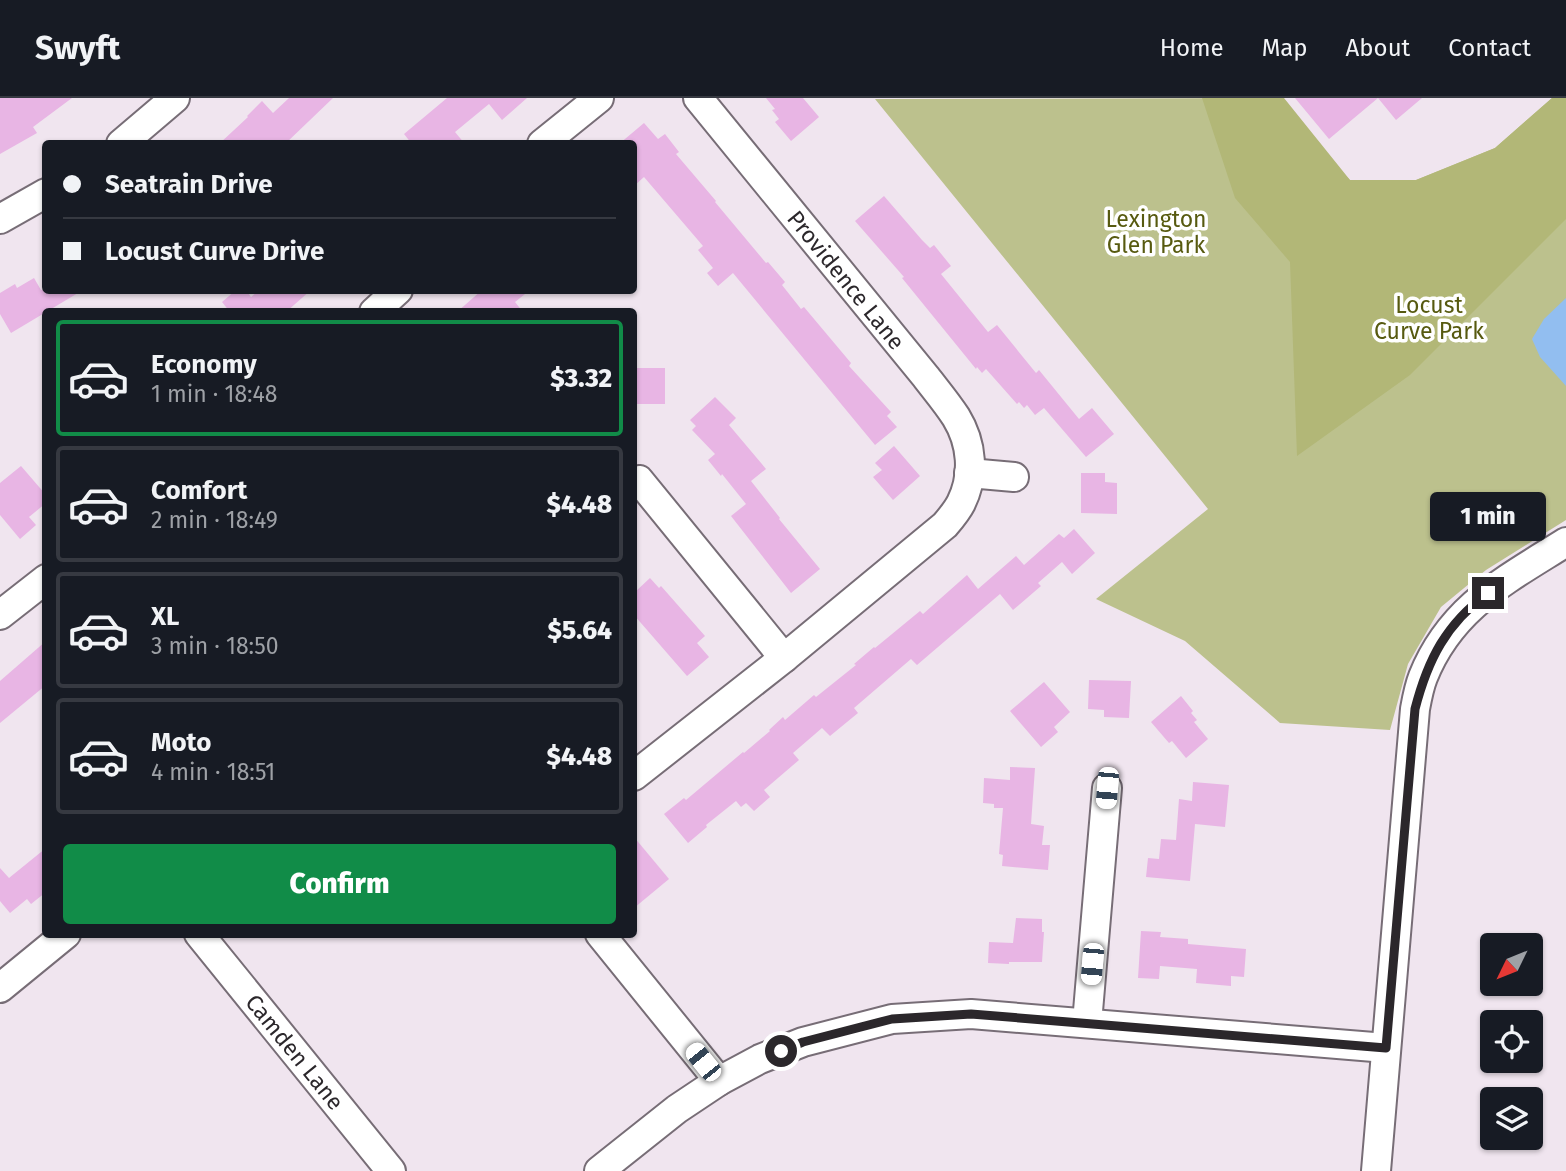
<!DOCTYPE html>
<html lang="en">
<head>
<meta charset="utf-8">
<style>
  body { margin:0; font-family:"Fira Sans",sans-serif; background:#20242c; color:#f1f3f6; height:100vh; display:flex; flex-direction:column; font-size:26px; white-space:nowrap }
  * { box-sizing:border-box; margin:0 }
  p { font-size:23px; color:#9ea1a6 }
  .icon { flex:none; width:38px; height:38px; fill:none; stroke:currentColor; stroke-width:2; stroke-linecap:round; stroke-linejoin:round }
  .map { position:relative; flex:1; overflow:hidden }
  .side { position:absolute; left:42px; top:210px; width:595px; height:630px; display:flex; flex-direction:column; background:#171b24; border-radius:7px; box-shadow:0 2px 5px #0004 }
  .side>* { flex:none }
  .hud { position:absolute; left:42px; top:42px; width:595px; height:154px; border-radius:7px; box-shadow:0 2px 5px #0004; display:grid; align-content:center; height:154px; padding:0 21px; background:#171b24 }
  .needle { width:46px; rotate:227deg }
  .fabs { position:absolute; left:1480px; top:835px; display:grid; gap:14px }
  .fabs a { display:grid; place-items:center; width:63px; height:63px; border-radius:7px; background:#171b24; box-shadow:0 2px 5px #0004; font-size:35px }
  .end { position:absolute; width:32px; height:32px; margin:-16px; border:9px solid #2b272b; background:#fff; box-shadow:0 0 0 4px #fff }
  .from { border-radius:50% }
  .bubble { position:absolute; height:49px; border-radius:7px; background:#171b24; box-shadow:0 2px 5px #0004; font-size:23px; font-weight:800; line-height:49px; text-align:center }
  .car { position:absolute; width:21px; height:42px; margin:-21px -10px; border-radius:9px; box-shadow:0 0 5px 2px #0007; background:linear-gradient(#fff 24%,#345 0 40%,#fff 0 76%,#345 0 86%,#fff 0) }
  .hud b { display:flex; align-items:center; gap:24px; height:66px; font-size:26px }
  .hud b+b { border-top:2px solid #363941 }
  .hud i { width:18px; height:18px; background:#f1f3f6 }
  ul { padding:12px 0 0; list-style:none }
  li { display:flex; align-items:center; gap:21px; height:116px; margin:0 14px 10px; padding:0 7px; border:4px solid #363941; border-radius:7px }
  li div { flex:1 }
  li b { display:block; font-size:26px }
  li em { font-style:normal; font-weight:800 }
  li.current { border-color:#118c48 }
  li>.icon { width:63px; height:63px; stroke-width:1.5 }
  .primary-button { display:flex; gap:14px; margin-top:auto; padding:14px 21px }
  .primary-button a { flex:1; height:80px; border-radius:7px; background:#118c48; color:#fff; font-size:28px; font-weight:800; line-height:80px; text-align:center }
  header { display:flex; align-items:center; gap:42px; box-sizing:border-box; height:98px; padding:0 35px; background:#171b24; border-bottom:2px solid #363941 }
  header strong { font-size:33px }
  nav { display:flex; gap:38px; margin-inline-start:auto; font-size:24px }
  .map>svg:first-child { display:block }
  .green { fill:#bcc18d }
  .forest { fill:#b2b777 }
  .water { fill:#92bef0 }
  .building { fill:#e8b5e4 }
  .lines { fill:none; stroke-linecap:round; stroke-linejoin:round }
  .minor-casing { stroke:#776d76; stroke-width:32 }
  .minor { stroke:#fff; stroke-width:28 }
  .route { stroke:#2b272b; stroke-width:9 }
  .labels { text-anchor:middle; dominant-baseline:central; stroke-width:7; stroke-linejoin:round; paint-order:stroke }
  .park-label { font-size:23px; fill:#575a10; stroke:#fff }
  .street-label { font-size:23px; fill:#2b272b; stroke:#fff }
</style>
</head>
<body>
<header>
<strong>Swyft</strong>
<nav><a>Home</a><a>Map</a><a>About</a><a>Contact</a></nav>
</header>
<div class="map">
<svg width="1566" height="1073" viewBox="0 0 1566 1073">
  <rect width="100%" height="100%" fill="#f0e5ef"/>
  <!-- green -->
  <path class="green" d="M1269 0 1286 19 1350 82H1416L1495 50 1552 0H1566V422L1486 472 1441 509 1408 566 1390 632 1280 625 1185 543 1096 501 1208 411 875 1Z"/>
  <!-- forest -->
  <path class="forest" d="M1202 0H1284L1350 82H1416L1495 50 1552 0H1566V121L1410 277 1297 358 1290 164 1235 100Z"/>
  <!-- water -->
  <path class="water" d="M1566 200V288L1540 259 1532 241 1544 221Z"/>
  <!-- building -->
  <g class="building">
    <path d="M0 0H72L33 29 37 35 0 56Z"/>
    <path d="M289 0H333L285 46H219L248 19 247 18 262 3 273 15Z"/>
    <path d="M447 0H527L502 22 489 6 455 34 465 46H412L404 36Z"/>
    <path d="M766 0H803L819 19 791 43 775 24 779 21 772 12 775 11Z"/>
    <path d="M1295 0H1422L1396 22 1378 0 1329 41Z"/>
    <path d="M644 25 658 41 665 36 679 54 676 56 716 103 715 104 766 165 768 164 785 184 782 187 801 211 804 209 851 265 849 268 891 314 887 318 897 329 875 347 733 175 718 188 707 175 713 170 698 152 703 148 644 79 634 88V46H619Z"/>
    <path d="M884 98 922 142 930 150 934 147 951 168 941 176 988 234 997 227 1036 275 1039 272 1079 321 1092 310 1114 336 1086 359 1044 310 1035 317 1027 307 1024 310 1019 304 1017 306 986 271 982 275 977 269 976 271 902 180 904 179 855 123Z"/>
    <path d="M34 180 41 192H83L11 235 0 216V195L15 186 17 190Z"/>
    <path d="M236 192H246L251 199 259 192H311L286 214H230L222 204Z"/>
    <path d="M482 192H530L515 204 523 214H457Z"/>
    <rect x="634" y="270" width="31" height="36"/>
    <path d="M715 299 736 320 729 327 766 371 751 383 780 420 779 421 820 471 791 495 731 418 746 406 722 376 721 378 708 362 715 356 692 332 696 328 690 322Z"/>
    <path d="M894 348 920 378 893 402 873 379 882 372 875 365Z"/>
    <path d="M21 368 46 397V405L29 419 36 427 20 441 0 417V385Z"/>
    <path d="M1081 375H1105V384L1117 385V416L1081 415Z"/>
    <path d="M1074 431 1095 455 1072 476 1062 464 1038 485 1041 488 1013 512 1000 496 917 567 911 561 854 610 858 615 830 638 822 630 793 655 799 662 764 692 770 699 754 713 746 705 741 709 736 703 706 727 707 729 688 745 664 716 684 700 686 702 743 654 744 655 770 633 769 632 783 619 785 622 814 597 816 599 856 567 854 566 874 549 875 550 920 513 923 516 967 477 978 491 1016 458 1024 467 1059 436 1064 440Z"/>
    <path d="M650 480 659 490 661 488 705 538 697 545 709 559 687 578 634 517V495Z"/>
    <path d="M46 543V587L0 625V583Z"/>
    <path d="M1089 582 1131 583 1129 620 1104 619V612L1088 611Z"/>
    <path d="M1044 584 1070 614 1054 629 1058 634 1041 649 1010 613Z"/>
    <path d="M1181 598 1193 613 1191 615 1197 622 1194 624 1208 641 1186 660 1172 643 1169 645 1151 624Z"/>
    <path d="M1010 669 1035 670 1031 726 1044 728 1042 747H1050L1048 772 1002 768 1003 757 999 756 1003 710H994V706L983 705 984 680 1010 682Z"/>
    <path d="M1193 684 1229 687 1225 729 1195 726 1190 783 1146 779 1148 760 1159 761 1161 741 1176 742 1179 701 1192 703Z"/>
    <path d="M634 739 669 781 634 810Z"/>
    <path d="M46 750V794L31 806 27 801 10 815 0 803V770L9 780Z"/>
    <path d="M1016 820 1042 821V834H1044L1042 864H1009V866L988 865 989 844 1013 845Z"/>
    <path d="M1141 833 1161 834 1160 839 1188 841V846L1246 851 1244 879 1231 878V888L1196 885 1197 871 1160 868 1159 881 1138 880Z"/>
  </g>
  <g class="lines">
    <!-- minor casing -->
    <g class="minor-casing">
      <g id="minor">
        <path d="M121 46 175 0"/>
        <path d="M542 46 599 0"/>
        <path d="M0 121 46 95"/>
        <path d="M374 214 398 192"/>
        <path d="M969 375 1014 379"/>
        <path d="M639 382 784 560"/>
        <path d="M0 517 46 481"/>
        <path d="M634 678 784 560 945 427C951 420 957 413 961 405 975 377 972 345 956 319 947 305 936 292 926 279L698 0"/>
        <path id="s1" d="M199 836 391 1073"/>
        <path d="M600 836 719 983"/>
        <path d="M0 890 66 836"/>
        <path d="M1087 925 1107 690"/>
        <path d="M599 1073 677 1011 719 983 760 961 803 944 892 921 971 916 1386 950"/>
        <path d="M1376 1073 1415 611C1417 600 1419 589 1423 579 1451 509 1506 482 1566 444"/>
      </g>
    </g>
    <!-- minor -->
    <use href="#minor" class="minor"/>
  </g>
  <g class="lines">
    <!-- route -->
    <path class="route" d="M781 953 803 944 892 921 971 916 1386 950 1415 611C1428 561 1446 526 1488 495"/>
  </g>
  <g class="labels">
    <!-- park labels -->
    <g class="park-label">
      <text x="1156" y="121">Lexington<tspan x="1156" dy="26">Glen Park</tspan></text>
      <text x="1429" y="207">Locust<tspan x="1429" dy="26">Curve Park</tspan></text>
    </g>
    <!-- street labels -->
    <g class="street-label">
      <text transform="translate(846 182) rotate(51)">Providence Lane</text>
      <text stroke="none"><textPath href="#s1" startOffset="152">Camden Lane</textPath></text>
    </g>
  </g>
</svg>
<div class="fabs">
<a><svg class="needle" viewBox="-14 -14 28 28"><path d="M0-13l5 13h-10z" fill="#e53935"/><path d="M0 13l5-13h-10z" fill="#9ea1a6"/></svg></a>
<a><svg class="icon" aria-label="locate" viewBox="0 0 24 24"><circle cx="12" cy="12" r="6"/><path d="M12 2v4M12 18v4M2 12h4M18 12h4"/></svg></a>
<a><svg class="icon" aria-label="layers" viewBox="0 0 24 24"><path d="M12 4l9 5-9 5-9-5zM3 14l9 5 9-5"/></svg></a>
</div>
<i class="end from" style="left:781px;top:953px"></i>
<i class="end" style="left:1488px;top:495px"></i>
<div class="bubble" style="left:1430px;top:394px;width:116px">1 min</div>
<i class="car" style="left:1107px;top:690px;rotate:185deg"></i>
<i class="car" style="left:1092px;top:866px;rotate:185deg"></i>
<i class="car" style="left:703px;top:964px;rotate:321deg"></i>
<div class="hud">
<b><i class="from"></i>Seatrain Drive</b>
<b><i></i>Locust Curve Drive</b>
</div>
<section class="side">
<ul>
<li class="current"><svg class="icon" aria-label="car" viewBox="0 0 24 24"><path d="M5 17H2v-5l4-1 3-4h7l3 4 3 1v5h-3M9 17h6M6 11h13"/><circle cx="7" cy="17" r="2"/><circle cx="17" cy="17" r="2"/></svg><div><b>Economy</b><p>1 min · 18:48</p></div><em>$3.32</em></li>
<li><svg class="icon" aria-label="car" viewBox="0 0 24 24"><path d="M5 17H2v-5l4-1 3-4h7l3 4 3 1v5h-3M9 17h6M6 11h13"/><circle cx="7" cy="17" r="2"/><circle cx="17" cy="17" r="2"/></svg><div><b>Comfort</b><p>2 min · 18:49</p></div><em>$4.48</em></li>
<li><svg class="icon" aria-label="car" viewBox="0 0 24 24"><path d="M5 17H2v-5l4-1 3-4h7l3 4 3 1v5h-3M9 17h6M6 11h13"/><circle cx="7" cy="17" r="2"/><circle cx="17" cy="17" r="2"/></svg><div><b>XL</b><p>3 min · 18:50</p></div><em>$5.64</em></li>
<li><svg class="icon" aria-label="car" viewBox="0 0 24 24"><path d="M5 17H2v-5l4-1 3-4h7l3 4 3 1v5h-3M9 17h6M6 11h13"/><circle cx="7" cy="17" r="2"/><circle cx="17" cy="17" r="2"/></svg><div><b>Moto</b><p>4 min · 18:51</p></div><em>$4.48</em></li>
</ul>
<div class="primary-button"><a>Confirm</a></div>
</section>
</div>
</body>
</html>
